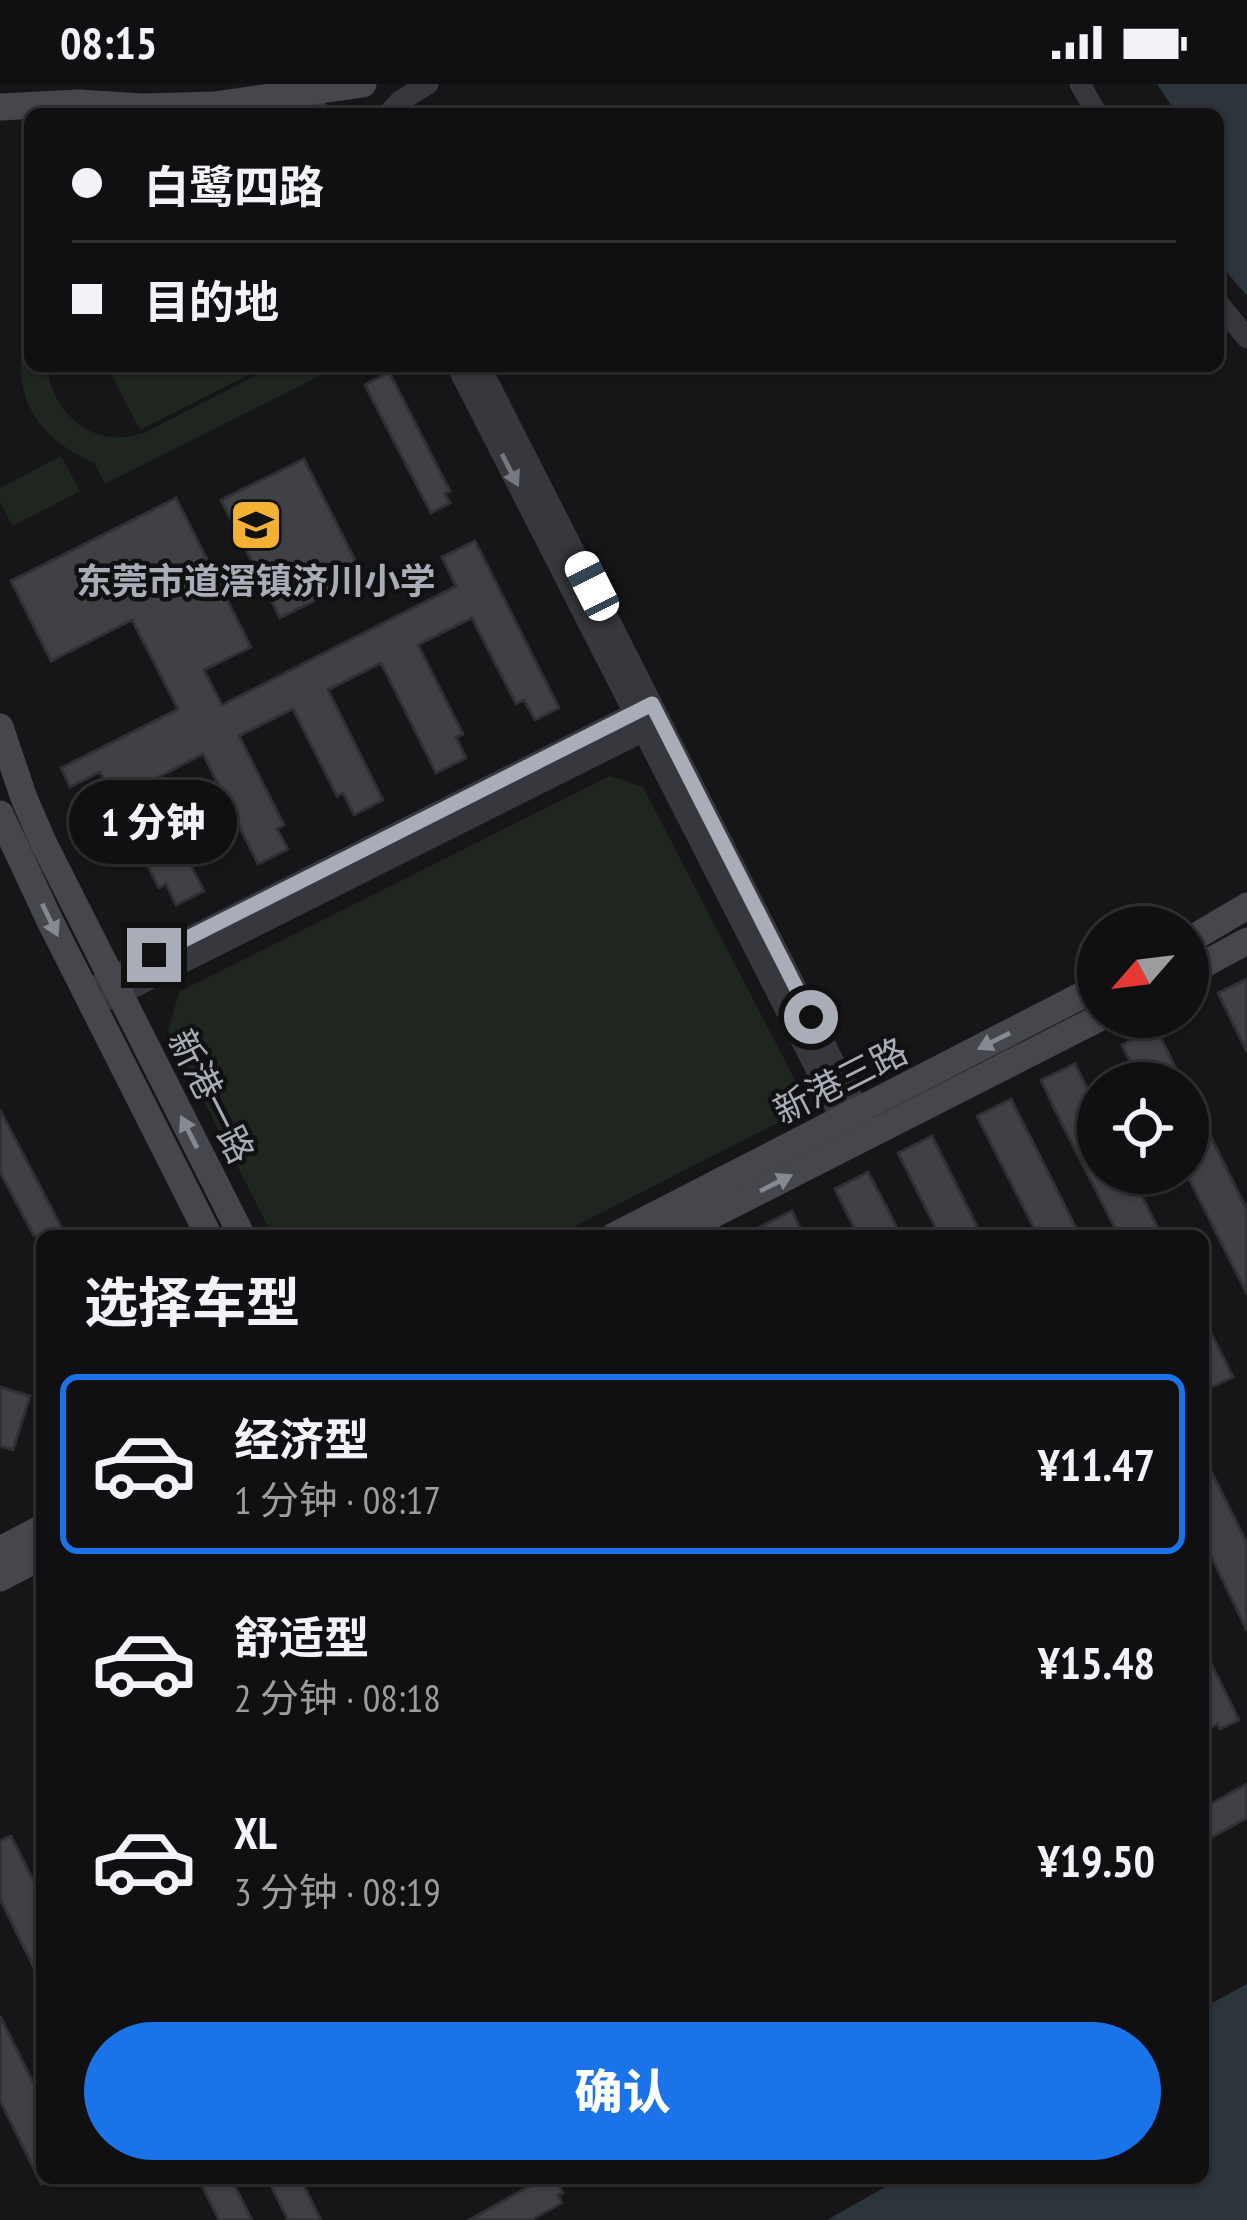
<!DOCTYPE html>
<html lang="zh">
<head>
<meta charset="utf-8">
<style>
  body { margin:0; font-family:"PT Sans Narrow","Noto Sans SC",sans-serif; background:#19191b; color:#f1f3f6; height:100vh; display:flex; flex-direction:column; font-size:45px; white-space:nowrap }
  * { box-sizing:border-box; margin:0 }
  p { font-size:39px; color:#9c9d9f }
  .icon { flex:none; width:66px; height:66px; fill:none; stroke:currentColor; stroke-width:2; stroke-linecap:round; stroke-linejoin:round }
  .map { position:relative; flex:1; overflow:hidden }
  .details { position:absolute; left:36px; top:1146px; width:1173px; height:954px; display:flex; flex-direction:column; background:#101012; border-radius:18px; box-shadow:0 3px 9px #0004,0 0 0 3px #303032 }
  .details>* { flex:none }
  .hud { position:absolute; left:24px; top:24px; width:1200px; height:264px; border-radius:18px; box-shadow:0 3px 9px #0004,0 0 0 3px #303032; display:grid; align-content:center; height:264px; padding:0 48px; background:#101012 }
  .needle { width:78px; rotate:242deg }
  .fabs { position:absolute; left:1077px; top:822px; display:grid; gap:24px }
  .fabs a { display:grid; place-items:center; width:132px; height:132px; border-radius:50%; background:#101012; box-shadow:0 3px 9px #0004,0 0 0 3px #303032; font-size:60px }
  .end { position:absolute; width:54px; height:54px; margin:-27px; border:15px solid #a8adb8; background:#111; box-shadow:0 0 0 6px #111 }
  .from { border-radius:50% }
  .bubble { position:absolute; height:84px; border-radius:42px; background:#101012; box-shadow:0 3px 9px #0004,0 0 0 3px #303032; font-size:39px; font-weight:800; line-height:84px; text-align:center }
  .car { position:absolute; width:36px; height:72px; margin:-36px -18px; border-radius:15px; box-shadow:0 0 9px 3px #0007; background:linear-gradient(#fff 24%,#345 0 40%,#fff 0 76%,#345 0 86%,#fff 0) }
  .hud b { display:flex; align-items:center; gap:42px; height:114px; font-size:45px }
  .hud b+b { border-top:3px solid #303032 }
  .hud i { width:30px; height:30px; background:#f1f3f6 }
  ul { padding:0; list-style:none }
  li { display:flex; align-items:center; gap:36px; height:180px; margin:0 24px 18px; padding:0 24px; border:6px solid transparent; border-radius:18px }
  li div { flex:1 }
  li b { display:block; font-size:45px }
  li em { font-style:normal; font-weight:800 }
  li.active { border-color:#1a73e8 }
  li>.icon { width:108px; height:108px; stroke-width:1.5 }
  h2 { padding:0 48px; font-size:54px; line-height:144px }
  .primary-button { display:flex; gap:24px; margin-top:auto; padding:24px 48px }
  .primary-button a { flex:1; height:138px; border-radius:72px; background:#1a73e8; color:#fff; font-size:48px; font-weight:800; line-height:138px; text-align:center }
  .status { display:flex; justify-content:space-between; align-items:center; height:84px; padding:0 60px; background:#101012; direction:ltr }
  .status svg { height:33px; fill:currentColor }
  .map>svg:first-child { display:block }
  .green { fill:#1e261f }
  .water { fill:#2c353c }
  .building { fill:#404145; stroke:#303034; stroke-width:3 }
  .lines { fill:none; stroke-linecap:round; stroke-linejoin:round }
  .street { stroke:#37383d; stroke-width:21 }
  .secondary { stroke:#45474d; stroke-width:27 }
  .oneway { fill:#757881 }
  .oneway2 { fill:#858993 }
  .route { stroke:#a8adb8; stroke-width:15 }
  .labels { text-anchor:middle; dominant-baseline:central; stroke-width:9; stroke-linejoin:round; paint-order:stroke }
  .poi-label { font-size:36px; font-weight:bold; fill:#a8adb8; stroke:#111113 }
  .street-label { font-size:36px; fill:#a8adb8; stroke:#111113 }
</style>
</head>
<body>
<div class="status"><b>08:15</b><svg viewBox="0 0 49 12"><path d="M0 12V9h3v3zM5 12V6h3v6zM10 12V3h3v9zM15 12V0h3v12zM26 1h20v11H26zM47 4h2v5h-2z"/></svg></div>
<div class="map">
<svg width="1247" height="2136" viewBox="0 0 1247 2136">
  <rect width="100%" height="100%" fill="#161618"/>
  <!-- green -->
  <g class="green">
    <path d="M30 234V282H48C49 314 73 346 105 352 119 355 131 352 144 349L274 282H339L105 400 94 378C29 352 6 300 30 234Z"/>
    <path d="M107 282H266L140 346Z"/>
    <path d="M61 372 80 407 12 442 0 418V404Z"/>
    <path d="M610 692 643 703 798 1002 783 1036 556 1152H273L168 946 179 908Z"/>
  </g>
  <!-- water -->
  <g class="water">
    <path d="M1157 0H1247V212L1218 178V105L1221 94 1218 89V30H1177Z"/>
    <path d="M1247 1900V2136H827L901 2094H1203V1924Z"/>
  </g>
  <!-- building -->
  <g class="building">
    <path d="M389 288 450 407 445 410 450 419 431 429 365 301Z"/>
    <path d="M304 375 363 492 280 534 221 416Z"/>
    <path d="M176 414 251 563 204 586 222 621 456 502 442 473 475 457 559 624 535 636 524 616 516 620 472 534 418 561 463 650 456 653 466 674 436 689 381 579 328 606 383 716 354 731 343 709 337 712 293 625 239 652 284 741 277 745 288 765 258 780 203 670 149 698 204 807 176 821 166 800 159 804 100 688 70 703 61 684 178 625 132 536 51 577 11 497Z"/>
    <path d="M1247 895V968L1218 909Z"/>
    <path d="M1156 944 1183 999H1141L1122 961Z"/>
    <path d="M1075 980 1098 1026V1089H1130L1162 1152H1119L1055 1026 1041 996Z"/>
    <path d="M1188 1007 1247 1126V1210L1188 1093Z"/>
    <path d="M1011 1015 1048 1088 1080 1152H1038L977 1032Z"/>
    <path d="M0 1026 66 1152H34L0 1088Z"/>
    <path d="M932 1052 982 1152H940L931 1135 898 1069Z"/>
    <path d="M868 1088 887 1124 901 1152H859L849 1134 835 1105Z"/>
    <path d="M792 1127 804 1152H742Z"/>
    <path d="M1203 1233 1233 1293 1203 1307Z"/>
    <path d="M0 1303 30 1312 13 1366 0 1362Z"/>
    <path d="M1203 1371 1247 1459V1547L1203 1455Z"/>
    <path d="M1203 1563 1239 1636 1220 1645 1217 1640 1210 1644 1203 1630Z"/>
    <path d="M1247 1700V1734L1203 1758V1724Z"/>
    <path d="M11 1752 42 1814V1900L0 1815V1757Z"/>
    <path d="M0 1932 42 2016V2101L0 2017Z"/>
    <path d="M198 2094H231L252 2136H219Z"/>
    <path d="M267 2094H300L321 2136H288Z"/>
    <path d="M544 2094H555L563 2109 558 2111 562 2119 531 2136H469Z"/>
  </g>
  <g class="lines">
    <!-- street -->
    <g class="street">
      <path d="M1080 0 1097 30"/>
      <path d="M297 9 322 30"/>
      <path d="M388 30 400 17 428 0"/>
      <path d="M1218 219 1247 254"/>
      <path d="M457 282 847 1046"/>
      <path d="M480 282 865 1039"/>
      <path d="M101 898 646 623"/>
      <path d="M110 915 656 641"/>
    </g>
    <!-- secondary -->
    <g class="secondary">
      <path d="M0 23 79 19 142 23 214 21 363 0"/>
      <path d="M0 643 24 714 43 758 242 1152"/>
      <path d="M0 730 50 837 209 1152"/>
      <path d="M1188 857 1247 822"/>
      <path d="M1188 889 1247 857"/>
      <path d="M614 1152 1098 903"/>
      <path d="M671 1152 1101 933"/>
      <path d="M0 1466 42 1444"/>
      <path d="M0 1494 42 1472"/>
    </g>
  </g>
  <!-- one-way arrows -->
  <defs><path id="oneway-solid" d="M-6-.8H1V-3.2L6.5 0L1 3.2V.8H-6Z" transform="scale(3)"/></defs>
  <use class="oneway" href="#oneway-solid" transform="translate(510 386) rotate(63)"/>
  <g class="oneway2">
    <use href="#oneway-solid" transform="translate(50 836) rotate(64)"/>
    <use href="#oneway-solid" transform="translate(994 957) rotate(153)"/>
    <use href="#oneway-solid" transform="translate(189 1048) rotate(-117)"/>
    <use href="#oneway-solid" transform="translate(776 1099) rotate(-27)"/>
  </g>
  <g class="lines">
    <!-- route -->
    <path class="route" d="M154 871 652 620 811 933"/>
  </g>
  <!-- icons -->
  <defs>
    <g id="school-square" transform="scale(2.7)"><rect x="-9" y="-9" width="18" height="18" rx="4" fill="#f2b134" stroke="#111113"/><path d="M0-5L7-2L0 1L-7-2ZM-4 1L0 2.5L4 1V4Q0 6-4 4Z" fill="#111"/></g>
  </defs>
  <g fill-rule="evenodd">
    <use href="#school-square" x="256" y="441"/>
  </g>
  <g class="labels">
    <!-- poi labels -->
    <g class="poi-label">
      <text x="256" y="496">东莞市道滘镇济川小学</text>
    </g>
    <!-- street labels -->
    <g class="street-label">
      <text transform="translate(840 996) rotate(-27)">新港三路</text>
      <text transform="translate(212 1012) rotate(63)">新港一路</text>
    </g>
  </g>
</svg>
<div class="fabs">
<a><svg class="needle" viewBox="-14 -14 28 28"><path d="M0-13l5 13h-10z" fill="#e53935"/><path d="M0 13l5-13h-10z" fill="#9c9d9f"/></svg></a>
<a><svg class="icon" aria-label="locate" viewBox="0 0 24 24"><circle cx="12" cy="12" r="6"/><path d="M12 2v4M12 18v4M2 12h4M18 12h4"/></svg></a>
</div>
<i class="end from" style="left:811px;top:933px"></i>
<i class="end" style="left:154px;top:871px"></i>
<div class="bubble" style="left:69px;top:696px;width:168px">1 分钟</div>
<i class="car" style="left:592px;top:502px;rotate:333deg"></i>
<div class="hud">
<b><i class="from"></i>白鹭四路</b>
<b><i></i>目的地</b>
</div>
<section class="details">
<h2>选择车型</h2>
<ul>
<li class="active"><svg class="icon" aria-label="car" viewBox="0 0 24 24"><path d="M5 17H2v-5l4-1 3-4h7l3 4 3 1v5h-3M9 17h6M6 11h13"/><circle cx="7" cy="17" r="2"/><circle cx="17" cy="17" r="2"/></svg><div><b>经济型</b><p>1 分钟 · 08:17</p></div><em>¥11.47</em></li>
<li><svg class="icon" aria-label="car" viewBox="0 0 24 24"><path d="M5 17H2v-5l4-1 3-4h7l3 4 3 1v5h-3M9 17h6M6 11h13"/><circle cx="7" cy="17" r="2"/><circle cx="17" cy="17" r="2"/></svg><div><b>舒适型</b><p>2 分钟 · 08:18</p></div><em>¥15.48</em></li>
<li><svg class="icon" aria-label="car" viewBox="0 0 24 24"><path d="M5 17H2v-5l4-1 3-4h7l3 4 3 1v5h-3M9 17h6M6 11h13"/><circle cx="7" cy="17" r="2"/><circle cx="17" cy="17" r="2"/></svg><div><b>XL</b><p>3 分钟 · 08:19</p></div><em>¥19.50</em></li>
</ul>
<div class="primary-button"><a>确认</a></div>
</section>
</div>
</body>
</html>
